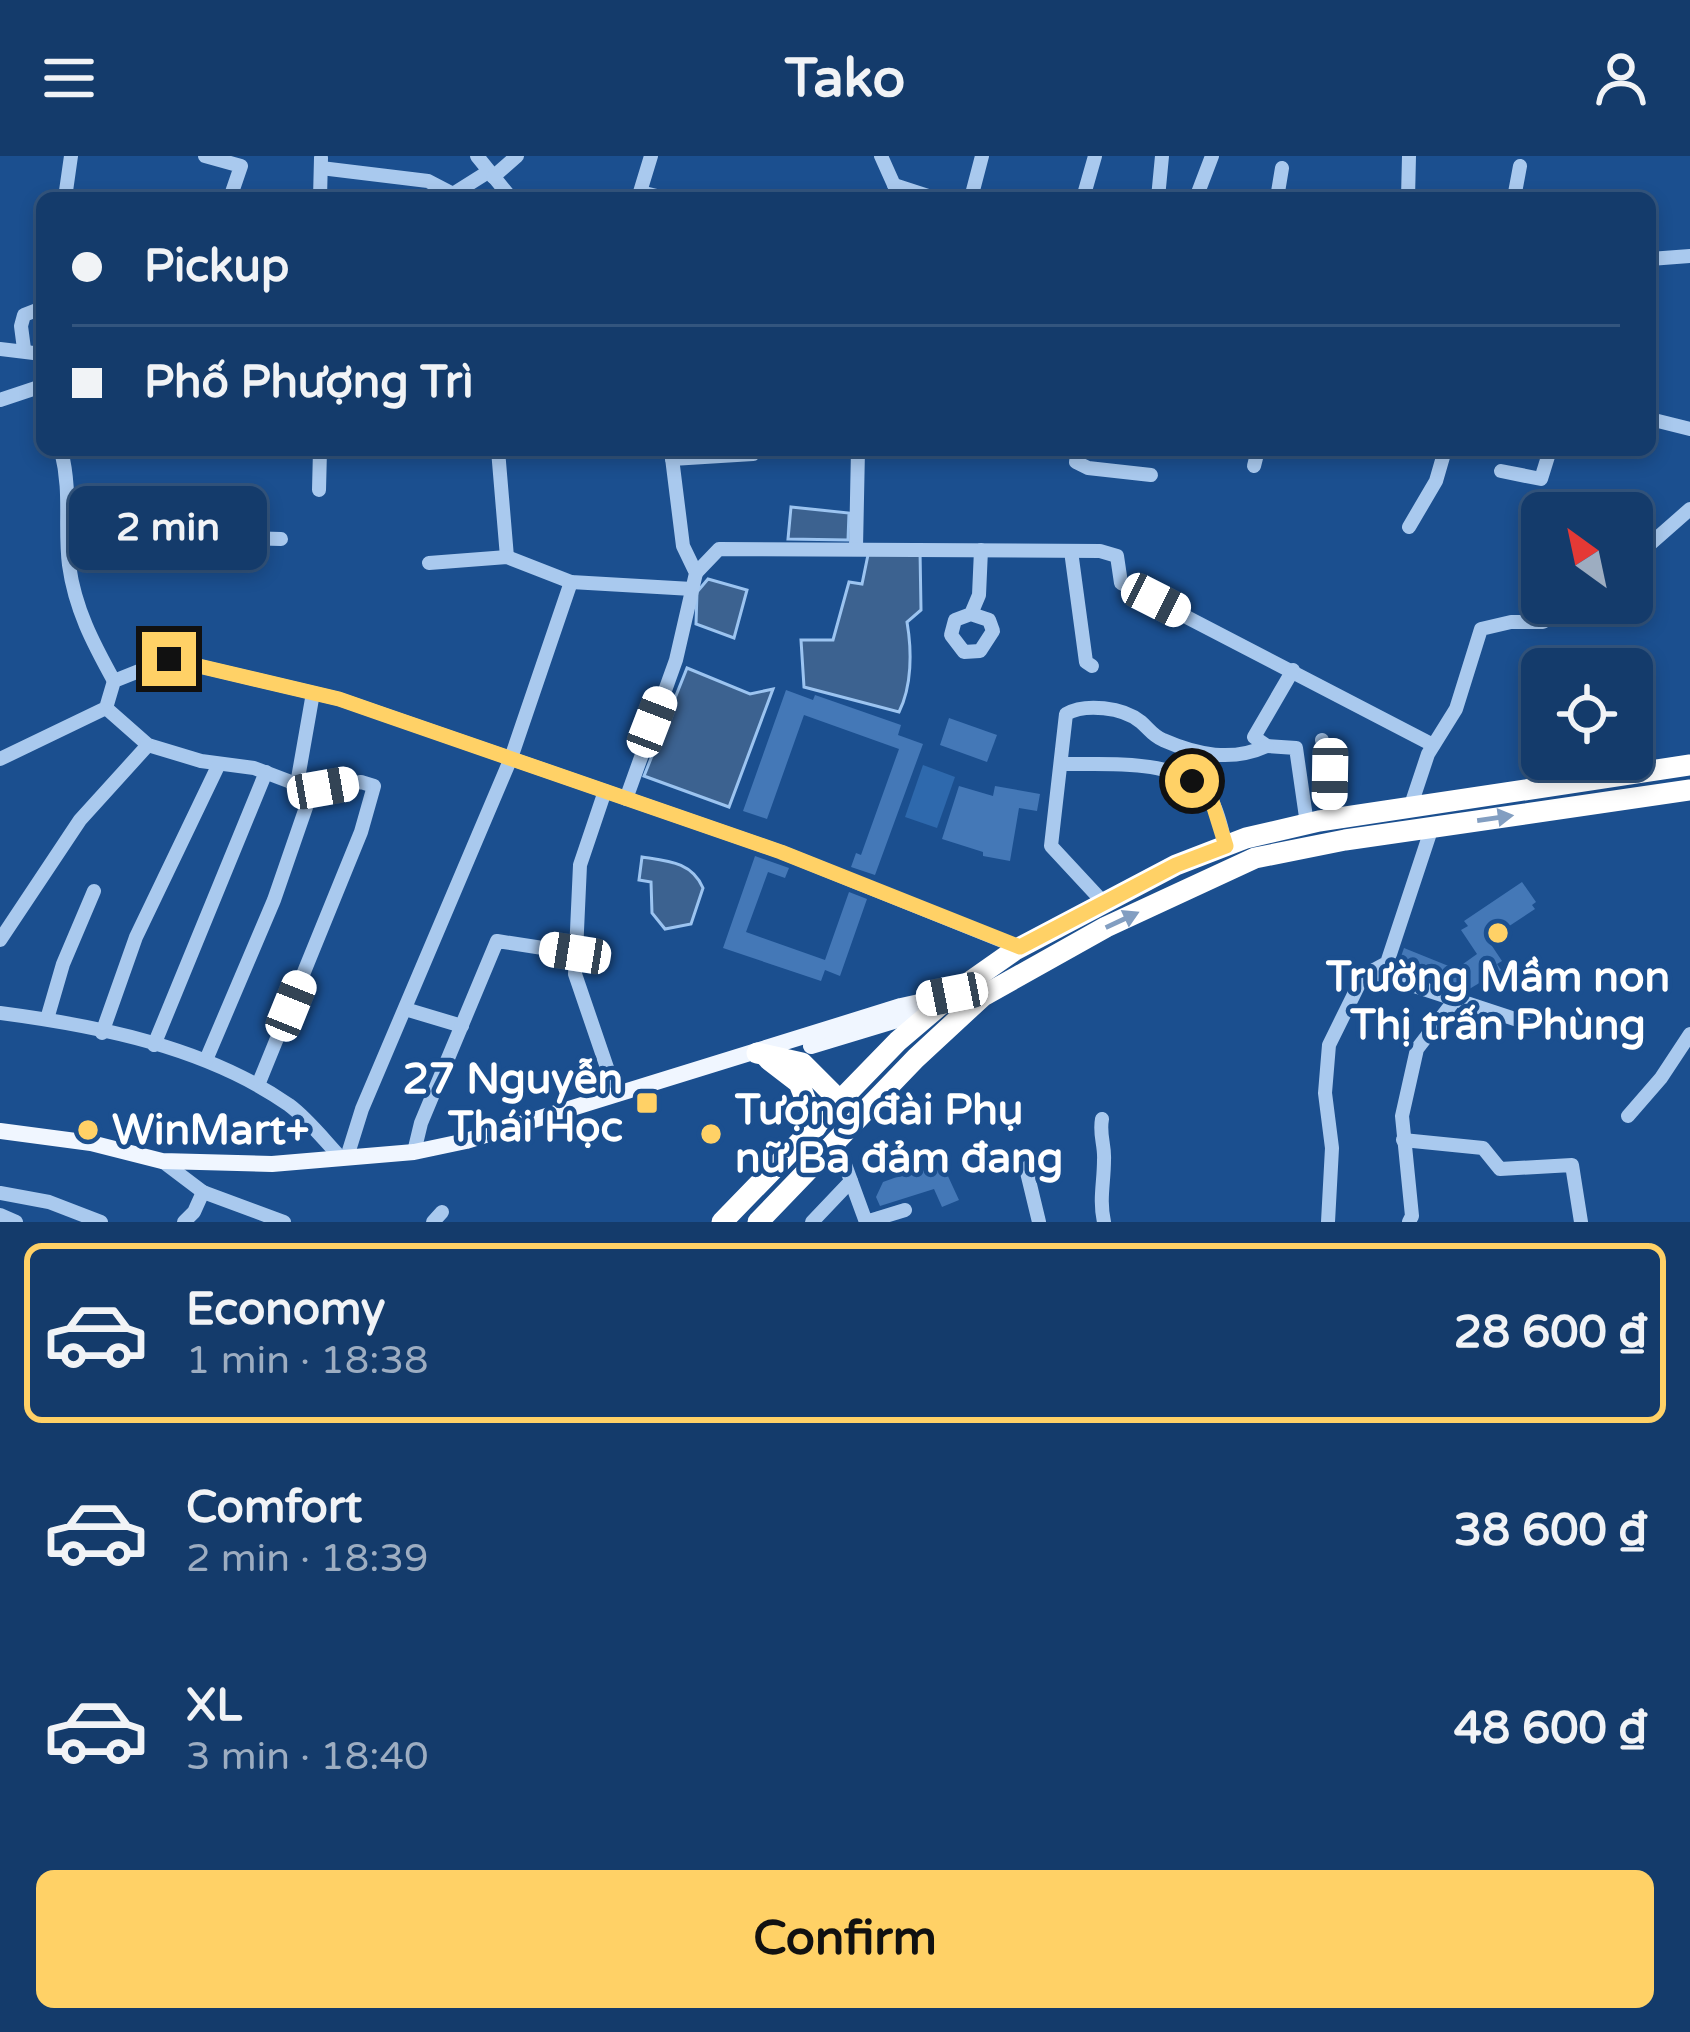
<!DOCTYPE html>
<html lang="en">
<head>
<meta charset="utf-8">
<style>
  body { margin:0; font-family:"Varela Round",sans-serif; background:#214673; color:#f1f3f6; height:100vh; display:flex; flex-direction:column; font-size:45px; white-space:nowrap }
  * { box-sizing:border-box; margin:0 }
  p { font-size:39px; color:#9dadc1 }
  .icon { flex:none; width:66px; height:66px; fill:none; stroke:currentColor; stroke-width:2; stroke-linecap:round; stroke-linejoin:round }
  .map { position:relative; height:1066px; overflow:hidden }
  .drawer { display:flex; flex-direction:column; background:#143b6b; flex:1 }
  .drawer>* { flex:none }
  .guide { position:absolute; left:36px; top:36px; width:1620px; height:264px; border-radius:18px; box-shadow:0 6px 18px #0003,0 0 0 3px #33557e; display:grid; align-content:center; height:264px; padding:0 36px; background:#143b6b }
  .needle { width:78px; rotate:327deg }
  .tools { position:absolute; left:1521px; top:336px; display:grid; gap:24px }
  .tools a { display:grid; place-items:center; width:132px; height:132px; border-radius:18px; background:#143b6b; box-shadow:0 6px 18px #0003,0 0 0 3px #33557e; font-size:60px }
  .end { position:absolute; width:54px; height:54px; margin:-27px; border:15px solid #ffd166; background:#111; box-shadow:0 0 0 6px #111 }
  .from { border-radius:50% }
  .bubble { position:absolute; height:84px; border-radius:18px; background:#143b6b; box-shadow:0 6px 18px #0003,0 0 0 3px #33557e; font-size:39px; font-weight:700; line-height:84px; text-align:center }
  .car { position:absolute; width:36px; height:72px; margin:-36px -18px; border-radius:15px; box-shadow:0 0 9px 3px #0007; background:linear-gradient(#fff 24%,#345 0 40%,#fff 0 76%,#345 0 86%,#fff 0) }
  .guide b { display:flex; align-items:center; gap:42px; height:114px; font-size:45px }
  .guide b+b { border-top:3px solid #33557e }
  .guide i { width:30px; height:30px; background:#f1f3f6 }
  ul { padding:21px 0 0; list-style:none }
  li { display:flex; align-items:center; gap:36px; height:180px; margin:0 24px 18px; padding:0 12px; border:6px solid transparent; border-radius:18px }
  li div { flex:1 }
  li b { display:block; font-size:45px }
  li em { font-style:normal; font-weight:700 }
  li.active { border-color:#ffd166 }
  li>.icon { width:108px; height:108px; stroke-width:1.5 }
  .action { display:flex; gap:24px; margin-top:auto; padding:24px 36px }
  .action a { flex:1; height:138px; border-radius:18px; background:#ffd166; color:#111; font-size:48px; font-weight:700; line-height:138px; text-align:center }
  header { display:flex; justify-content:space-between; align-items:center; height:156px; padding:0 36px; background:#143b6b; font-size:54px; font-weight:700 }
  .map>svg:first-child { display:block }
  .green { fill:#2e69ad }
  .water { fill:#3c6290; stroke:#9cc4f0; stroke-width:3 }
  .building { fill:#4478b7 }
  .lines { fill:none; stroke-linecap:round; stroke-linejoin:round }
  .minor { stroke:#a9c9ee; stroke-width:14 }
  .major { stroke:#f0f6ff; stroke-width:16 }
  .highway { stroke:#fff; stroke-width:21 }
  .oneway { fill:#829ec1 }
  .route { stroke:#ffd166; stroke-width:15 }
  .poi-dot { fill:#ffd166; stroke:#1b4f8f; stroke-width:4.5 }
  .labels { text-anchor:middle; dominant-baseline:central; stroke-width:9; stroke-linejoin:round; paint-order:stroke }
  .poi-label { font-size:42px; font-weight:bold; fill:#fff; stroke:#1b4f8f; text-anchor:start }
</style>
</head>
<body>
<header><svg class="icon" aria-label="menu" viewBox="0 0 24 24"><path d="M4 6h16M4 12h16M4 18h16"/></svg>Tako<svg class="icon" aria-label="person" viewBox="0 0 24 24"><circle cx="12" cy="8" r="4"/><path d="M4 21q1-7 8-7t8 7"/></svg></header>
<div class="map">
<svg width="1690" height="1066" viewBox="0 0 1690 1066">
  <rect width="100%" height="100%" fill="#1b4f8f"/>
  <!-- green -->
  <path class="green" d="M923 609 955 621 937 672 905 661Z"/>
  <!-- water -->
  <g class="water">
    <path d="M791 351 849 357 848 384 788 383Z"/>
    <path d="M869 394H920L921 454 907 466C912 495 912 530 899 556L804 531 801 484H833L849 426 862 428Z"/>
    <path d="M708 423 747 434 734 482 696 468 697 436Z"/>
    <path d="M687 512 750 538 773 533 729 651 644 620Z"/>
    <path d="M642 701C668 705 692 706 703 732L691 768 665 773 652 757 651 726 639 724Z"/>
  </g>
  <!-- building -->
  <g class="building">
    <path d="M786 534 813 544 815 539 901 569 898 579 923 588 875 719 851 711 856 697 861 699 899 593 804 559 767 663 743 655Z"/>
    <path d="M949 562 997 579 987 606 940 589Z"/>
    <path d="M959 630 993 640 995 630 1040 638 1037 655 1019 652 1010 705 983 700V696L942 683Z"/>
    <path d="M755 700 789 712 785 722 768 716 746 776 825 804 849 736 867 743 840 820 825 814 821 825 723 792Z"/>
    <path d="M1522 726 1536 746 1532 749 1535 753 1488 784 1502 805 1497 808 1501 814 1466 835 1397 812 1404 792 1456 813 1477 798 1461 774 1468 770 1464 765Z"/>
    <path d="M941 1005 959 1044 942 1051 934 1033 880 1050 876 1041 883 1026Z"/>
  </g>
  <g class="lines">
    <!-- minor -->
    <g class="minor">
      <path d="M205 0 241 10 230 42"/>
      <path d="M477 0 511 42"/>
      <path d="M651 0 640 36 665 42"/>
      <path d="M881 0 894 29"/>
      <path d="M321 12 428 25 453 38 488 16"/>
      <path d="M493 21 517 0"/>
      <path d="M894 29 934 42"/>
      <path d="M65 42 71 0"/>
      <path d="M320 42 321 2"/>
      <path d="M971 42 982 0"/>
      <path d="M1083 42 1095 0"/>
      <path d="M1158 42 1162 0"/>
      <path d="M1196 42 1212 0"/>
      <path d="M1277 42 1282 12"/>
      <path d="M1408 42 1409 0"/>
      <path d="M1514 42 1520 10"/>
      <path d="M1650 103 1690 100"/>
      <path d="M0 193 42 198"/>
      <path d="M24 193 21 170 24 159 42 152"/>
      <path d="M0 244 42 230"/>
      <path d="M1650 263 1690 273"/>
      <path d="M61 294C72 338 64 368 69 409 75 453 93 487 114 525"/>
      <path d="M498 294 507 401"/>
      <path d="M937 294H968"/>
      <path d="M1078 294 1076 306 1088 312 1151 319"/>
      <path d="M672 303 753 298"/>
      <path d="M1254 310 1258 294"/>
      <path d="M1501 315 1541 323 1550 294"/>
      <path d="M319 334 320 294"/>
      <path d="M1409 371 1436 325 1445 294"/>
      <path d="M69 377 281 383"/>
      <path d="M856 391 858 294"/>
      <path d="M1071 395 1086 506 1092 510"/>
      <path d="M1632 404 1690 353"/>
      <path d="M429 407 507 401 571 426 692 433"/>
      <path d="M696 417 719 393 1100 395 1117 400 1121 427 1433 589"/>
      <path d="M971 458 989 464 993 475 980 495 964 496 951 479 955 464 971 458 979 439 981 394"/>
      <path d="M1293 514 1254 581 1267 590 1296 592 1307 668"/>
      <path d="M106 552 148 589 201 605 254 612 312 634 361 626 374 630 361 676 258 929"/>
      <path d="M1322 584 1330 618V664"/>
      <path d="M0 603 106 552 114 525 169 503 339 543 781 696 1020 792"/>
      <path d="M1066 608C1111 609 1183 601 1211 644 1219 656 1222 676 1226 690"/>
      <path d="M297 628 313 537"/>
      <path d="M605 635 580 709 575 818 616 938"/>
      <path d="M626 643 676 504 696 417 683 390 671 294"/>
      <path d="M1410 652 1428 598 1456 553 1481 473 1511 466H1543L1572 447"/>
      <path d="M1103 746 1051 690 1066 558C1085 547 1123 551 1141 566 1148 572 1153 580 1163 584 1197 599 1232 606 1267 590"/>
      <path d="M0 784 80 664 148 589"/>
      <path d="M1372 816 1524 866"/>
      <path d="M405 853 462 870"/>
      <path d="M0 857C99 870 206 891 289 949 308 963 324 984 341 1002"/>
      <path d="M47 863 63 808 94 735"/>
      <path d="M102 877 136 781 219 608"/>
      <path d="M154 889 266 616"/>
      <path d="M206 904 274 744 312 634"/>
      <path d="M1628 960 1661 922 1690 878"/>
      <path d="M1102 963C1099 979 1105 989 1104 1004 1104 1027 1099 1043 1104 1066"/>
      <path d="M836 984 866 1066 905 1054"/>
      <path d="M1403 984 1483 992 1500 1013 1572 1009 1581 1066"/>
      <path d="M414 996 421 967 497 785 575 797"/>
      <path d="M347 1001 362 953 511 602 571 426"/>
      <path d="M162 1005 203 1036 284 1066"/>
      <path d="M1026 1012 1039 1066"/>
      <path d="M0 1037 49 1046 101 1066"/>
      <path d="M0 1059 16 1066"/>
      <path d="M184 1066 194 1056 203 1036"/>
      <path d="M433 1066 442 1056"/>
      <path d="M812 1066 851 1025"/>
      <path d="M1328 1066 1332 992 1325 937 1329 889 1363 820 1387 807 1432 671"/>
      <path d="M1409 1066 1412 1060 1402 960 1417 893 1454 845"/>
    </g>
    <!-- major -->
    <g class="major">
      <path d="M811 890 930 854"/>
      <path d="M0 975 91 987 162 1005 272 1008 414 996 466 985 901 850 951 839"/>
    </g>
    <!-- highway -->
    <g class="highway">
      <path d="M757 897 802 907 840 945"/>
      <path d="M768 903 799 927 816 971"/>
      <path d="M722 1066 898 885 958 834 1015 794 1176 709 1246 682 1319 665 1690 609"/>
      <path d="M758 1066 916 902 983 840 1106 771 1255 702 1345 684 1690 634"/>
    </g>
  </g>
  <!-- one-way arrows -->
  <defs><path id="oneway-solid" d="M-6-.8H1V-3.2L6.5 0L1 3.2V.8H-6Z" transform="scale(3)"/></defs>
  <g class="oneway">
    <use href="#oneway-solid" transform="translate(1495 662) rotate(-8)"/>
    <use href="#oneway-solid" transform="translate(1122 764) rotate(-25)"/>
  </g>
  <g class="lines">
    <!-- route -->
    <path class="route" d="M169 503 339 543 382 558 781 696 1020 791 1176 709 1226 690 1212 645 1192 625"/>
  </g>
  <!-- markers -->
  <g class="poi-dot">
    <circle cx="1498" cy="777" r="12"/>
    <rect x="635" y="935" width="24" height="24" rx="6"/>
    <circle cx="88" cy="974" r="12"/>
    <circle cx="711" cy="978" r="12"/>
  </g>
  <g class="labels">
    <!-- poi labels -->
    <g class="poi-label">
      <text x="1498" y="821" text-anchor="middle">Trường Mầm non<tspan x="1498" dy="48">Thị trấn Phùng</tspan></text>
      <text x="623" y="923" text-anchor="end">27 Nguyễn<tspan x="623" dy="48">Thái Học</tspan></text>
      <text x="735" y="954">Tượng đài Phụ<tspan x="735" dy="48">nữ Ba đảm đang</tspan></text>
      <text x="112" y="974">WinMart+</text>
    </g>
  </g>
</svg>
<div class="tools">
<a><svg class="needle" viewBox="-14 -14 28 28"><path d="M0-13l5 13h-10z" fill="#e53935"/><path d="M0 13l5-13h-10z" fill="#9dadc1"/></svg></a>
<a><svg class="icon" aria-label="locate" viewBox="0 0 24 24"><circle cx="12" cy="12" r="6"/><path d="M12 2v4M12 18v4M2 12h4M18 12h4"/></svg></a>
</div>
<i class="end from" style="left:1192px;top:625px"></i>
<i class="end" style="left:169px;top:503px"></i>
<div class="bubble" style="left:69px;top:330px;width:198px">2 min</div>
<i class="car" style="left:1156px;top:444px;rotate:117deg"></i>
<i class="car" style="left:652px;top:566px;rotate:21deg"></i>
<i class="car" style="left:1330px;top:618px;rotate:181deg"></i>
<i class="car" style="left:323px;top:632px;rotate:80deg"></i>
<i class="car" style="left:575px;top:797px;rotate:279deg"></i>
<i class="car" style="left:952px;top:838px;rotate:259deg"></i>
<i class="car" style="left:291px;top:850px;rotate:22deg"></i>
<div class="guide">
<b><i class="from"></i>Pickup</b>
<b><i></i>Phố Phượng Trì</b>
</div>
</div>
<section class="drawer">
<ul>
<li class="active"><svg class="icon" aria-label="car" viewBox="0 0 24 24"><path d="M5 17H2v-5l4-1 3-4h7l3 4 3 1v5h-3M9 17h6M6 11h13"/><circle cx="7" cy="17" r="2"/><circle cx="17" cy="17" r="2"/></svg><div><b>Economy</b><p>1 min · 18:38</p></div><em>28 600 ₫</em></li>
<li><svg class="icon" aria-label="car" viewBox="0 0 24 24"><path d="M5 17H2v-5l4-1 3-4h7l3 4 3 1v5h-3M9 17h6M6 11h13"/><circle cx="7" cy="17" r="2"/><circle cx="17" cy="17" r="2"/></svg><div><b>Comfort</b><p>2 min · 18:39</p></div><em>38 600 ₫</em></li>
<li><svg class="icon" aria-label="car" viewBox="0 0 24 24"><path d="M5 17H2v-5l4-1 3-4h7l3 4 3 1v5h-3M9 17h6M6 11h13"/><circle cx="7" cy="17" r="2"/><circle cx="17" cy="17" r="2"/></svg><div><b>XL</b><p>3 min · 18:40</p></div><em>48 600 ₫</em></li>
</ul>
<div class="action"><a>Confirm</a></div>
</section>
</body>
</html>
